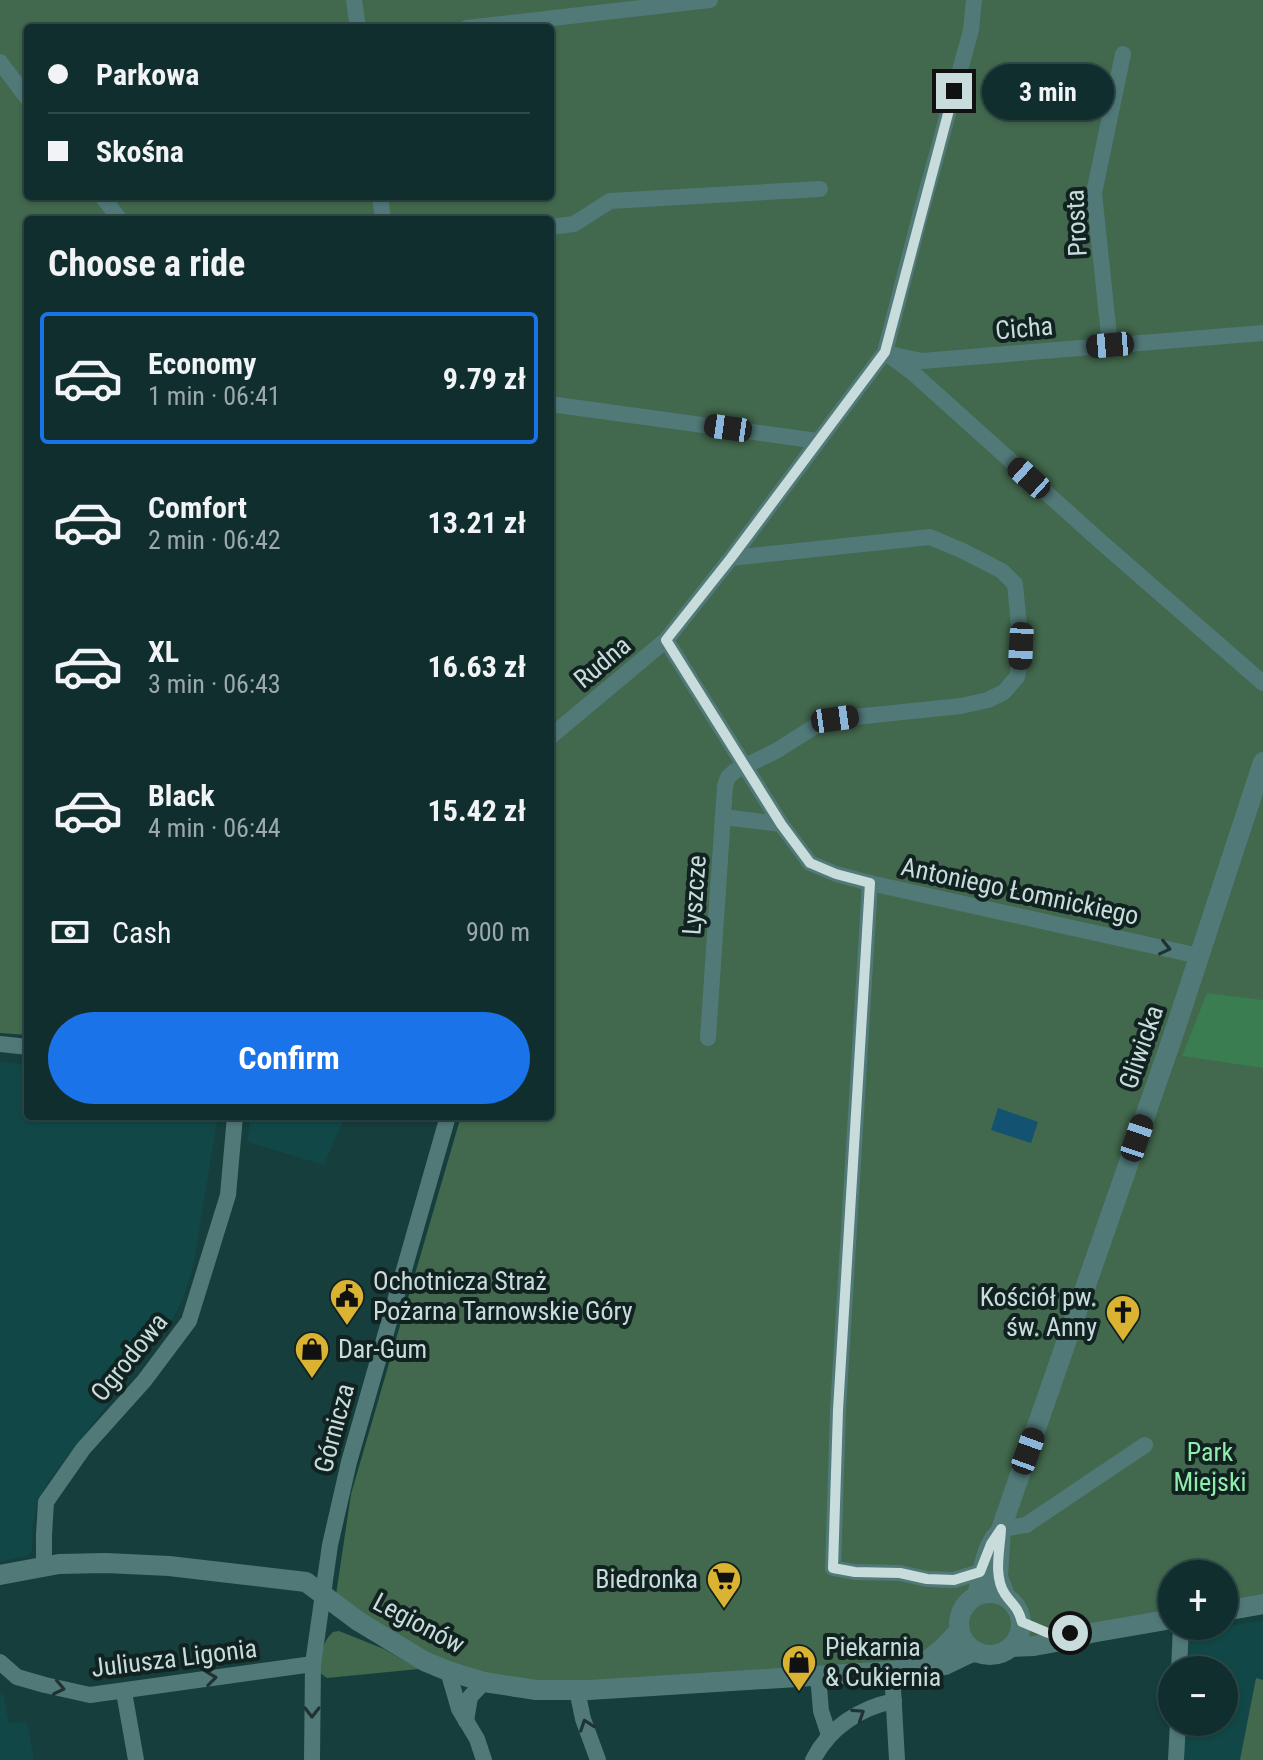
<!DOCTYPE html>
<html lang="en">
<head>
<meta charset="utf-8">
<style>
  body { margin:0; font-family:"Roboto Condensed",sans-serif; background:#1e3a3a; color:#f1f3f6; height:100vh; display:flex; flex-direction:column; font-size:30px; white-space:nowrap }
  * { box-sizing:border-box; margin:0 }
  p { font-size:26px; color:#9ca8aa }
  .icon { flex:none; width:44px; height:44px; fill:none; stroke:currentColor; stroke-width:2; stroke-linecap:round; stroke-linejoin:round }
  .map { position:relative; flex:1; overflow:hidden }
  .side { position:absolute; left:24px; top:216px; width:530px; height:904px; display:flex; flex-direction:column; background:#102e2e; border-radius:8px; box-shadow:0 2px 6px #0004,0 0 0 2px #304a4a }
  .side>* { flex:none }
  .hud { position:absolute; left:24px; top:24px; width:530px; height:176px; border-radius:8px; box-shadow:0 2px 6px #0004,0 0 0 2px #304a4a; display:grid; align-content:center; height:176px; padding:0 24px; background:#102e2e }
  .tools { position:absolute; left:1158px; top:1560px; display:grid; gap:16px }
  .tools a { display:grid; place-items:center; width:80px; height:80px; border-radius:50%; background:#102e2e; box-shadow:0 2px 6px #0004,0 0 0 2px #304a4a; font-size:40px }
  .end { position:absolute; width:36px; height:36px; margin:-18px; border:10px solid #c7dcdb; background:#111; box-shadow:0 0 0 4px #111 }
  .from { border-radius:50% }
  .bubble { position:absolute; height:56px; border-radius:28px; background:#102e2e; box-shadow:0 2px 6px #0004,0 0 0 2px #304a4a; font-size:26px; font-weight:700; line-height:56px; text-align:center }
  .car { position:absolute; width:24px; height:48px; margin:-24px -12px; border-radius:10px; box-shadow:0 0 6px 2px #0007; background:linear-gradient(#222 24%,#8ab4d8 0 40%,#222 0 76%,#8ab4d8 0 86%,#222 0) }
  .hud b { display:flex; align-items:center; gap:28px; height:76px; font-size:30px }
  .hud b+b { border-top:2px solid #304a4a }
  .hud i { width:20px; height:20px; background:#f1f3f6 }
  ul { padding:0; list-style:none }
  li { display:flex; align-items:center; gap:24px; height:132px; margin:0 16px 12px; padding:0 8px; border:4px solid transparent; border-radius:8px }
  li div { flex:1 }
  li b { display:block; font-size:30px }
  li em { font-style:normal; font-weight:700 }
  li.current { border-color:#1a73e8 }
  li>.icon { width:72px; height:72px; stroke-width:1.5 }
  h2 { padding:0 24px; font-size:36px; line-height:96px }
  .pay { display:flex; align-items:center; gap:20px; height:88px; padding:0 24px; font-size:30px }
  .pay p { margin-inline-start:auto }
  .button { display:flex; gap:16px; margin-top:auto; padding:16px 24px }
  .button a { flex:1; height:92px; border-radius:48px; background:#1a73e8; color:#fff; font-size:32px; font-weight:700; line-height:92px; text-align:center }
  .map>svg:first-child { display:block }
  .built { fill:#114847 }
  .green { fill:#42684d; fill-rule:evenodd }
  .forest { fill:#3a7d50 }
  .water { fill:#135270 }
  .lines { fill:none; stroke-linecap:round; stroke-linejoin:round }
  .street { stroke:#507978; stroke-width:16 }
  .secondary { stroke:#507978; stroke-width:20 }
  .oneway { stroke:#1e3332 }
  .route { stroke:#c7dcdb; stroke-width:10 }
  .labels { text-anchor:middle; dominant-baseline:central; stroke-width:8; stroke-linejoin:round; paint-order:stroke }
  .street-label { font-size:26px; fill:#c7dcdb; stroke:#112221 }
  .poi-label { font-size:26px; fill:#c7dcdb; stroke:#112221; text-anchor:start }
  .park-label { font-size:26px; fill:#90edab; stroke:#112221 }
</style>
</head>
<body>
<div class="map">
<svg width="1263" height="1760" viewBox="0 0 1263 1760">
  <rect width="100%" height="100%" fill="#153e3d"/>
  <!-- built -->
  <g class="built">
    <path d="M0 1062 28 1065V1116H218L193 1267 182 1301 171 1322 48 1482 38 1503 33 1522 32 1552 26 1556 0 1562Z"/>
    <path d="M251 1116H345L324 1165 247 1142Z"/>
    <path d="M1263 1620V1760H1184L1185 1722H1224V1670H1187L1188 1633Z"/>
    <path d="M0 1693 4 1697 9 1723 27 1722 34 1760H0Z"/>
  </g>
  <!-- green -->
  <g class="green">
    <path d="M0 0H1263V1614L1224 1621V1574H1172V1626L1066 1647 892 1677 604 1695 514 1697 427 1669 333 1615 351 1494 461 1116H550V220H28V1035L0 1033ZM28 28H550V196H28Z"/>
    <path d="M339 1631 384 1649 419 1669 327 1678 320 1673C320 1657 321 1643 333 1632Z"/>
    <path d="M1256 1678 1263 1680V1760H1240Z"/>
  </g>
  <!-- forest -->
  <path class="forest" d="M1207 993 1263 1000V1068L1182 1056Z"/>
  <!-- water -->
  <path class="water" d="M998 1108 1038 1122 1031 1143 991 1130Z"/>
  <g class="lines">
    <!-- street -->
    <g class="street">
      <path d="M354 0 358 28"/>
      <path d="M466 28 710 0"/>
      <path d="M0 62 28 99"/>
      <path d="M102 196 120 220"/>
      <path d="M380 196 383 220"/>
      <path d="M550 227 574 224 610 201 820 189"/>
      <path d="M1110 345 1094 193 1123 54"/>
      <path d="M885 352 912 372 1100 541 1263 683"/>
      <path d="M894 355 922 361 1263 333"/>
      <path d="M550 404 818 441"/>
      <path d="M666 640 781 824 810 863 836 874 870 883 1199 956"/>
      <path d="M550 737 666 640 731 558 885 352 921 212 971 30 974 0"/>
      <path d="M723 817 781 824"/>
      <path d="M870 883 838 1410 833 1568 855 1572 900 1573 927 1579 954 1580 980 1572"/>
      <path d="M708 1038 725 786 728 777 735 771 776 751 817 725 835 719 961 706 988 700 1004 692 1017 677 1020 663 1021 646 1015 584 1002 571 963 551 930 537 731 558"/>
      <path d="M0 1044 28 1047"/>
      <path d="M1001 1529 1026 1525 1145 1445"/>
      <path d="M44 1566V1535L46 1502 83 1449 144 1381 189 1321 228 1195 235 1116"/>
      <path d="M0 1662 17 1677 45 1685 90 1695 313 1664"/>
      <path d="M1179 1670 1181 1626"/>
      <path d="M448 1671 459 1709 477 1739 484 1760"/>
      <path d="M892 1671 897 1760"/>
      <path d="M818 1675 821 1711 829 1735"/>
      <path d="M577 1690 583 1719 598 1760"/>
      <path d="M124 1692 136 1760"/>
      <path d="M466 1721 470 1697 484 1682"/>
      <path d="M312 1760 313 1664 330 1545 349 1462 448 1116"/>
      <path d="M813 1760C829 1728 859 1708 894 1701"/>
      <path d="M1176 1760 1178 1722"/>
    </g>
    <!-- secondary -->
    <g class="secondary">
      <path d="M0 1575 59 1564 106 1563 169 1566 306 1582 358 1621 424 1661 448 1671 484 1682 536 1690H589L892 1671 945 1665 974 1651"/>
      <circle cx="990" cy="1624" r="31"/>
      <path d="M977 1595C983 1574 983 1555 996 1536"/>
      <path d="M1005 1595 998 1577 1001 1529 1173 1036 1263 762"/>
      <path d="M1224 1611 1263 1604"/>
      <path d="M1011 1647 1034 1646 1067 1640 1091 1633 1172 1619"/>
      <path d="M920 1666 943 1648 960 1630"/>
    </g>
  </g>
  <!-- one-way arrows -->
  <defs><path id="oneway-chevron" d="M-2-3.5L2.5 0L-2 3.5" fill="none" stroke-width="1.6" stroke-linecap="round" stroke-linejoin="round" transform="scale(2)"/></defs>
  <g class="oneway">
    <use href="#oneway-chevron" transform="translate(1165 948) rotate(13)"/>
    <use href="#oneway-chevron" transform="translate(211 1678) rotate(-7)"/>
    <use href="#oneway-chevron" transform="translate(59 1688) rotate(12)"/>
    <use href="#oneway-chevron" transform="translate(312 1712) rotate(90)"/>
    <use href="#oneway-chevron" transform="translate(859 1714) rotate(-33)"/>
    <use href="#oneway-chevron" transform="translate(586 1725) rotate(-109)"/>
  </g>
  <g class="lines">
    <!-- route -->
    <path class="route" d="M954 91 885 352 731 558 666 640 781 824 810 863 836 874 870 883 838 1410 833 1568 855 1572 900 1573 927 1579 954 1580 980 1572 991 1544 1001 1529C1000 1550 993 1576 1005 1594 1013 1606 1017 1605 1022 1622L1048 1633H1070"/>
  </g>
  <!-- icons -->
  <defs>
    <g id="civic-pin" transform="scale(1.8)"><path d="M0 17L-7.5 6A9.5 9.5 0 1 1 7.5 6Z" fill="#dab333" stroke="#112221"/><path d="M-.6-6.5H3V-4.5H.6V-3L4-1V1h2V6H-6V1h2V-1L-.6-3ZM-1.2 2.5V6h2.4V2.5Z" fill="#111"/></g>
    <g id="church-pin" transform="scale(1.8)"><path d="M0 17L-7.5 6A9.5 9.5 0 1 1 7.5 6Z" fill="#dab333" stroke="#112221"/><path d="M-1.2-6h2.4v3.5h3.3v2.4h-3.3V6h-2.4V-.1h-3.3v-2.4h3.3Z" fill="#111"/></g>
    <g id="shop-pin" transform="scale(1.8)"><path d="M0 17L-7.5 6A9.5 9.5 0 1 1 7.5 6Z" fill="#dab333" stroke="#112221"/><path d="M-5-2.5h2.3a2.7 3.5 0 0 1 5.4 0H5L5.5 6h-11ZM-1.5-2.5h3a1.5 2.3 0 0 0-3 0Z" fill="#111"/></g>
    <g id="supermarket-pin" transform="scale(1.8)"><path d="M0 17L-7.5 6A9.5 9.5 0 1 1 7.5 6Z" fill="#dab333" stroke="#112221"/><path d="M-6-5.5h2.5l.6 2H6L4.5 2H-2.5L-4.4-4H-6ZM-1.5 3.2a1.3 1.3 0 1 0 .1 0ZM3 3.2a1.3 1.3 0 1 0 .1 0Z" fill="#111"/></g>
  </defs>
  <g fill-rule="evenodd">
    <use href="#civic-pin" x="347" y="1296"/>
    <use href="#church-pin" x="1123" y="1312"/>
    <use href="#shop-pin" x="312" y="1349"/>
    <use href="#supermarket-pin" x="724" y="1579"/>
    <use href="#shop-pin" x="799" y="1662"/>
  </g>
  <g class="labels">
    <!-- street labels -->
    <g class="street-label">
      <text transform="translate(1076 223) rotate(-93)">Prosta</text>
      <text transform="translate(1024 328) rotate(-5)">Cicha</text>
      <text transform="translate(602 662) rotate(-40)">Rudna</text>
      <text transform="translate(1020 891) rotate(12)">Antoniego Łomnickiego</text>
      <text transform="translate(694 895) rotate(-86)">Lyszcze</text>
      <text transform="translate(1141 1047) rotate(-71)">Gliwicka</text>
      <text transform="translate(129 1357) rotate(-51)">Ogrodowa</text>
      <text transform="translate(334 1428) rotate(-75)">Górnicza</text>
      <text transform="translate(419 1623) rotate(28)">Legionów</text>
      <text transform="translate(174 1658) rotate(-7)">Juliusza Ligonia</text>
    </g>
    <!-- poi labels -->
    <g class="poi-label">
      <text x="373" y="1281">Ochotnicza Straż<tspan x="373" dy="30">Pożarna Tarnowskie Góry</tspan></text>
      <text x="1097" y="1297" text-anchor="end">Kościół pw.<tspan x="1097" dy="30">św. Anny</tspan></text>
      <text x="338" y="1349">Dar-Gum</text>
      <text x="698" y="1579" text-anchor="end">Biedronka</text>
      <text x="825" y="1647">Piekarnia<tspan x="825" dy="30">&amp; Cukiernia</tspan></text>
    </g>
    <!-- park labels -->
    <g class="park-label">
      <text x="1210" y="1452">Park<tspan x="1210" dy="30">Miejski</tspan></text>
    </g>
  </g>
</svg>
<div class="tools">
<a>+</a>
<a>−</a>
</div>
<i class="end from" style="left:1070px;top:1633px"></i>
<i class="end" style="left:954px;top:91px"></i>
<div class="bubble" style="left:982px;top:64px;width:132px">3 min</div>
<i class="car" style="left:1110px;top:345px;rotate:265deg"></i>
<i class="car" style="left:728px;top:428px;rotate:278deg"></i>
<i class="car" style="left:1029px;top:478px;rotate:312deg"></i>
<i class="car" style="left:1021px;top:646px;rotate:183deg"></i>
<i class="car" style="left:835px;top:719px;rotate:82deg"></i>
<i class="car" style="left:1137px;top:1138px;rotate:19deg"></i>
<i class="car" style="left:1028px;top:1451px;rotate:20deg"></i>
<div class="hud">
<b><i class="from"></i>Parkowa</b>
<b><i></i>Skośna</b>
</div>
<section class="side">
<h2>Choose a ride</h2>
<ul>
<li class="current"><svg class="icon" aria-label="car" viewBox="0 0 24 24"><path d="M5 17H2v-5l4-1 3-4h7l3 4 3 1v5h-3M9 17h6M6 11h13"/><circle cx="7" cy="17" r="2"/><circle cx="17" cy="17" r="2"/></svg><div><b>Economy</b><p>1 min · 06:41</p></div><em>9.79 zł</em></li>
<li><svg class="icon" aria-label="car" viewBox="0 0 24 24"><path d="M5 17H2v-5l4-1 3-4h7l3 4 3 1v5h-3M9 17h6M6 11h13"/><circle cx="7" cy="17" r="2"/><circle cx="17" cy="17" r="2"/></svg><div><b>Comfort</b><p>2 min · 06:42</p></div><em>13.21 zł</em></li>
<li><svg class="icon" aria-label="car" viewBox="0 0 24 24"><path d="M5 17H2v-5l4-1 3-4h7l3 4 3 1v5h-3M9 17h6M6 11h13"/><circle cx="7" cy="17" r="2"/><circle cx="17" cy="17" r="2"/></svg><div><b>XL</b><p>3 min · 06:43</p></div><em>16.63 zł</em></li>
<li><svg class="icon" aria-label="car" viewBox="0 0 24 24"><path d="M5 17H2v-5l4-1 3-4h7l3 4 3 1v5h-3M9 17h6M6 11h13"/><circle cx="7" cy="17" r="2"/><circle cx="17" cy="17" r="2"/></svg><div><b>Black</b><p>4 min · 06:44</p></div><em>15.42 zł</em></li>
</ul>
<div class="pay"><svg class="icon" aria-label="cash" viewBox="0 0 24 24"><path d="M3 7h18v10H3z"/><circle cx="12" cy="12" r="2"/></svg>Cash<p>900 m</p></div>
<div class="button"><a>Confirm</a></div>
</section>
</div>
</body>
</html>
